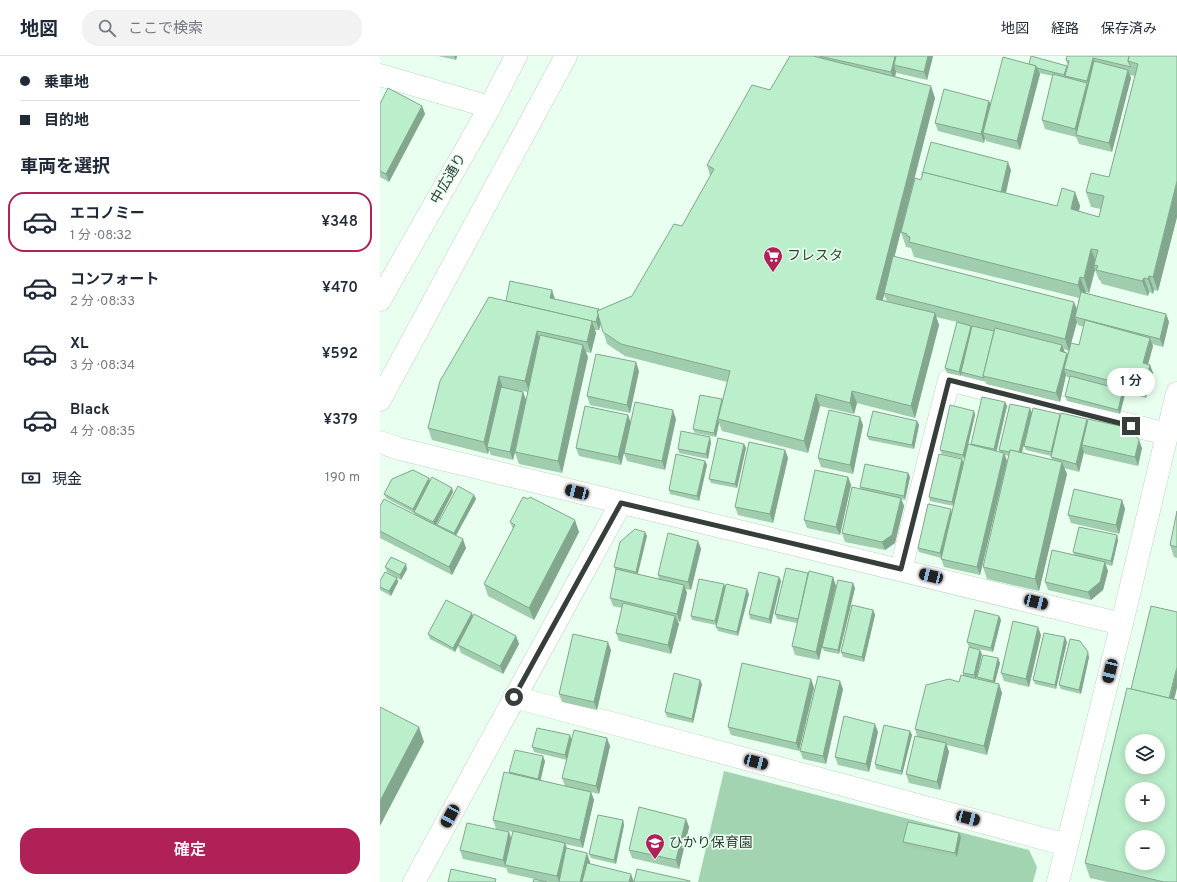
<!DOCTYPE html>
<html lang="ja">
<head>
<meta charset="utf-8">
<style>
  body { margin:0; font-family:Overpass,"Noto Sans JP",sans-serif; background:#f2f2f3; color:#1f2937; height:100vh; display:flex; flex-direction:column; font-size:15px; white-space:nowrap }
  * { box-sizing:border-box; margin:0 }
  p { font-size:13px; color:#747a83 }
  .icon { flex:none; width:22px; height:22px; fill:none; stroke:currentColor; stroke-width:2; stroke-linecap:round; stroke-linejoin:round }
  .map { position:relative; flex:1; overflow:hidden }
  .details { display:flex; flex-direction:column; background:#fff; width:380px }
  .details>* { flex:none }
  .hud { display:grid; align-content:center; height:88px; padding:0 20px; background:#fff }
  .buttons { position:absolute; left:745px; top:678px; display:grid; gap:8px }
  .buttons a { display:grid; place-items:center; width:40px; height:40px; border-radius:50%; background:#fff; box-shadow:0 2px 10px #0003; font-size:20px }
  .end { position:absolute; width:18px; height:18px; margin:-9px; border:5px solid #353e38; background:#fff; box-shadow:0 0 0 2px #fff }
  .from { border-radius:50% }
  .bubble { position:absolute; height:28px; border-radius:14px; background:#fff; box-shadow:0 2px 10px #0003; font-size:13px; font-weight:600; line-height:28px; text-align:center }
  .car { position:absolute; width:12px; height:24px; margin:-12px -6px; border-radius:5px; box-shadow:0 0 3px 1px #0007; background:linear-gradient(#222 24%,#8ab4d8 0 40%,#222 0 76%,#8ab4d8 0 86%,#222 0) }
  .hud b { display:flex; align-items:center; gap:14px; height:38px; font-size:15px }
  .hud b+b { border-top:1px solid #e0e1e3 }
  .hud i { width:10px; height:10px; background:#1f2937 }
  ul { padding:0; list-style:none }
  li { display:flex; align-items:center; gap:12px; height:60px; margin:0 8px 6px; padding:0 12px; border:2px solid transparent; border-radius:16px }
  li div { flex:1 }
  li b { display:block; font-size:15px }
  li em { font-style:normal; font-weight:600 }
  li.active { border-color:#b02157 }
  li>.icon { width:36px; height:36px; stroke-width:1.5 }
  h2 { padding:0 20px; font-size:18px; line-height:48px }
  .pay { display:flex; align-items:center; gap:10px; height:44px; padding:0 20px; font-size:15px }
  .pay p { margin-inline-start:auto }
  .button { display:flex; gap:8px; margin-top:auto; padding:8px 20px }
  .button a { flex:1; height:46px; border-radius:16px; background:#b02157; color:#fff; font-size:16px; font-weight:600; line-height:46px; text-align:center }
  header { display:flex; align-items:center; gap:24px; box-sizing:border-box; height:56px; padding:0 20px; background:#fff; border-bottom:1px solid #e0e1e3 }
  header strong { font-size:19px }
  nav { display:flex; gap:22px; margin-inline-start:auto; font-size:14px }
  .search { width:280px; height:36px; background:#f2f2f3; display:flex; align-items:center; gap:10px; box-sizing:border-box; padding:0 14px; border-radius:16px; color:#747a83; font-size:15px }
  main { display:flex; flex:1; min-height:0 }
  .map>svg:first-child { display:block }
  .green { fill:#a3d4b2 }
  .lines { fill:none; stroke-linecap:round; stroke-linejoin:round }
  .minor-casing { stroke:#bed3c4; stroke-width:23 }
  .tertiary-casing { stroke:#bed3c4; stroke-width:23 }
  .minor { stroke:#fff; stroke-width:22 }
  .tertiary { stroke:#fff; stroke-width:22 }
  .wall { fill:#a1cdaf; fill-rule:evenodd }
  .shaded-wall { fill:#83a78e }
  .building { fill:#bbeecb; stroke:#83a78e; fill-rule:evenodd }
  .route { stroke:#353e38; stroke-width:5 }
  .labels { text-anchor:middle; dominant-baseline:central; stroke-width:3.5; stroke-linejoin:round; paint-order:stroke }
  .street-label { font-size:14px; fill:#353e38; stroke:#e9ffef }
  .poi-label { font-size:14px; fill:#353e38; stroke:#e9ffef; text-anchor:start }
</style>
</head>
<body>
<header>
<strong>地図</strong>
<div class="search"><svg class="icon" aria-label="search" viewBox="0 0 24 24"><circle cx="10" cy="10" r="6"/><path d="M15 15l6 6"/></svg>ここで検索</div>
<nav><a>地図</a><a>経路</a><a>保存済み</a></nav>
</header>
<main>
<section class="details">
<div class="hud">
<b><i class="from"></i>乗車地</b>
<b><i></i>目的地</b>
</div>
<h2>車両を選択</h2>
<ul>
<li class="active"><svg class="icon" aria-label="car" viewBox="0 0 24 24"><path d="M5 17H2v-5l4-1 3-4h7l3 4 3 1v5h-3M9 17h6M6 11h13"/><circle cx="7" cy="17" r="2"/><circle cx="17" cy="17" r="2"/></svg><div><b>エコノミー</b><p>1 分 · 08:32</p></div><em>¥348</em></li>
<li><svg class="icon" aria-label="car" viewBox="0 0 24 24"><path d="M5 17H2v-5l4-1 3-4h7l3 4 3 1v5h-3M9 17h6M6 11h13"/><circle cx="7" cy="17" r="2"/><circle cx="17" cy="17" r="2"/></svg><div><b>コンフォート</b><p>2 分 · 08:33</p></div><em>¥470</em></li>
<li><svg class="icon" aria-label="car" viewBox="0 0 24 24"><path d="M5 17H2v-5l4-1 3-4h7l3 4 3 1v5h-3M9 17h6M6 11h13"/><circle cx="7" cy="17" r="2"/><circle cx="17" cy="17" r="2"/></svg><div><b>XL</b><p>3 分 · 08:34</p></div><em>¥592</em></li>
<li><svg class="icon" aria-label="car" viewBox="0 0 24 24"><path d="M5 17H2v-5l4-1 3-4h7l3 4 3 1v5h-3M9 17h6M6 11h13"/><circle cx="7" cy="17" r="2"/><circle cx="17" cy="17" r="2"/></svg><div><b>Black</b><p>4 分 · 08:35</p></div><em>¥379</em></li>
</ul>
<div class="pay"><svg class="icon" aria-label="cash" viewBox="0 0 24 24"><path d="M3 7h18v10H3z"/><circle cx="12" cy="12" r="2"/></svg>現金<p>190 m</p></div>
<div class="button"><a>確定</a></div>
</section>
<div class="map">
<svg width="797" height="826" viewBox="0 0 797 826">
  <rect width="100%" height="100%" fill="#e9ffef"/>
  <!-- green -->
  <path class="green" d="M344 715 649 794 657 811 653 826H318Z"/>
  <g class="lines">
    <!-- minor casing -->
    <g class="minor-casing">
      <g id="minor">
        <path d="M0 19 110 51"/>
        <path d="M0 386 20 393C261 452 501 509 742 568"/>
        <path d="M521 513 569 324 787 378"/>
        <path d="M134 641 687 789"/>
        <path d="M34 826 241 447"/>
      </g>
    </g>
    <!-- tertiary casing -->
    <g class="tertiary-casing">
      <g id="tertiary">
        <path d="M0 244 110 51 136 0"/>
        <path d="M0 344 186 0"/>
        <path d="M678 826 750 534 797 337"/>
      </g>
    </g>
    <!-- minor -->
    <use href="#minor" class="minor"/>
    <!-- tertiary -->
    <use href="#tertiary" class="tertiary"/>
  </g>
  <!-- wall -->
  <g class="wall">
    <path d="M58 0H77L76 4Z"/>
    <path d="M410 0H553L547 24 517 17 516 16 515 21 555 42 514 201 697 253 699 242 534 201 531 192 526 191 521 176 541 124 631 114 626 137 677 150 695 136 700 150 699 155 719 161 721 153 711 151 706 136 729 121 755 20 750 19 751 22 732 96 699 88 696 81 665 73 662 64 673 20 659 17 660 18 640 94 606 85 605 82 604 87 558 75 555 67 609 45 611 48 649 8 687 10 688 12V10L686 4 687 0H797V161L778 235 774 234 773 238 769 236 768 240 722 228 720 224H719L715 214 709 237 706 236 705 237 786 258 789 266 783 291 772 288 773 290 768 308 770 309 773 317 766 342 744 336 745 338 740 358 687 345 685 340 690 322 687 321 686 319 680 346 606 328V326L582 320V318L581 320 567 317 565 312 577 266 556 261 559 269 535 362 477 347 474 358 440 350 428 397 342 375 339 367 336 381 315 377 313 373 342 344 347 326 245 300 227 288 221 268 219 274H215L216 277 211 297 206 296 208 301 182 417 139 408 135 397 133 404 111 399 109 394 108 398 52 384 48 372 126 245 175 243 219 253V254L252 240 302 170 330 120 327 109 390 34ZM504 239 507 245 503 244ZM697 266 698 269 704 271 699 289 691 287ZM684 293 689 295 688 300 687 297H685ZM134 334 148 336 146 344 143 336Z"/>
    <path d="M0 48 42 50 45 58 9 126 0 121Z"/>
    <path d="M259 315 250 357 210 349 207 340Z"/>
    <path d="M625 346 627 350 616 395 620 396 619 394 652 357 642 397 672 404 671 400 646 394 644 390 680 361 707 365 762 392 758 410 705 398 704 396 699 416 684 412 687 418 659 535 607 523 603 511 629 400 625 399 627 405 600 519 564 511 561 502 539 496 538 492 572 457 573 450 550 445 549 441 584 407 585 403 562 398 560 394 594 355 595 359 588 388 592 389 591 388Z"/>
    <path d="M248 359 250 366 296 363 285 414 247 405 244 397 241 409 199 400 196 392Z"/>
    <path d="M537 365 539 369 534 393 489 384 487 380Z"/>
    <path d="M483 369 473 418 441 411 438 402Z"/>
    <path d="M331 386 328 403 299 397 298 393Z"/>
    <path d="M364 388 366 392 357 432 331 427 329 423Z"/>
    <path d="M405 394 408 402 393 467 358 459 355 451Z"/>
    <path d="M325 405 327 409 319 445 290 438 289 434Z"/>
    <path d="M528 417 530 421 525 444 521 443 524 450 515 487 505 494 465 486 462 477 481 433 480 431Z"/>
    <path d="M468 421 471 429 460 479 427 472 424 464Z"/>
    <path d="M49 422 50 426 72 432 73 436 56 469 58 470 57 469 94 439 96 443 76 480 86 492 72 519 0 482V450L35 459 34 457 6 442 4 438Z"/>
    <path d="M742 444 745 453 739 478 691 467 688 459Z"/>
    <path d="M797 455V502L794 501 790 489Z"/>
    <path d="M130 466 199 476 154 564 108 540 104 528 133 473Z"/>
    <path d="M737 479 738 484 732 510 725 508 728 515 723 534 711 544 668 534 665 526 694 499 693 496Z"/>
    <path d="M267 480 258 518 279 523 278 519 318 485 321 493 311 534 306 533 307 537 300 566 298 565 299 568 291 598 239 585 236 577 242 552 233 550 230 542 236 515 234 511Z"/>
    <path d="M5 511 27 513 21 524 7 516Z"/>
    <path d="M428 517 453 521 456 530 439 604 415 599 412 590 417 567 397 563 395 558Z"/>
    <path d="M399 521 401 525 391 568 370 563 369 558Z"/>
    <path d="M17 522 18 526 11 540 0 534V525Z"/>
    <path d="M344 528 345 532 369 538 358 580 338 575 336 571V569L312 564 311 560Z"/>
    <path d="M475 532 459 598 444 595 442 591Z"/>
    <path d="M493 554 495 559 484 606 463 601 461 596Z"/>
    <path d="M92 557 93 561 136 580 139 588 123 618 81 597 78 589 75 596 50 583 48 578Z"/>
    <path d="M619 560 621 564 613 596 589 591 587 586Z"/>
    <path d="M661 579 649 631 624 625 621 617Z"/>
    <path d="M687 586 676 633 655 628 653 624Z"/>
    <path d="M231 594 217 654 182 646 179 638Z"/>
    <path d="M602 598 596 622 598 623 597 621 620 607 615 627 619 628 622 637 607 699 567 689 569 696 560 734 529 727 526 718 537 680 535 673 579 626 583 619V617Z"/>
    <path d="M709 601 701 638 681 633 679 629Z"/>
    <path d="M431 623 434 632 419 695 351 679 348 671Z"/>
    <path d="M322 628 313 667 287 661 285 656Z"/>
    <path d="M463 633 446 708 423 703 420 695Z"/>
    <path d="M794 643 797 826H728L710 822 705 807Z"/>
    <path d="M530 675 532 679 522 719 496 713 495 708Z"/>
    <path d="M498 676 489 716 458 709 455 701Z"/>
    <path d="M190 679 187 704 154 696 152 691Z"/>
    <path d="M230 690 219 738 211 736 214 744 203 792 185 788 187 793 210 806 209 808 254 826H168L128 817 126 811V812L83 803 80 794 129 776 131 783 133 776 116 773 113 764 130 717 129 716 165 705 160 724 185 730 182 722Z"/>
    <path d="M306 763 309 771 299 813 252 802 249 794Z"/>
    <path d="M243 764 244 769 236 808 211 802 209 798Z"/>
    <path d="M579 777 581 781 577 801 525 790 523 786Z"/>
  </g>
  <!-- shaded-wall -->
  <g class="shaded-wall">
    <path d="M74 0H77L76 4Z"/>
    <path d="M515 0H520L514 9 516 16 514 25 511 16Z"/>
    <path d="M548 0H553L547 24 544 16Z"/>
    <path d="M713 2 716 11 711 34 707 25Z"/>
    <path d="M656 10 660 18 640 94 637 85Z"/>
    <path d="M687 10 688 14 685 20 686 22V24L684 19Z"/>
    <path d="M748 14 751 22 732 96 729 87Z"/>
    <path d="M707 27 710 35 698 80 695 73Z"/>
    <path d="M551 30 555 42 505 238 504 237V239L500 255 496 243Z"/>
    <path d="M609 45 613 53 603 77 605 82 604 87 601 78Z"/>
    <path d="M42 50 45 58 9 126 6 118Z"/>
    <path d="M628 106 631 114 623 149 620 140Z"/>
    <path d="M797 125V161L778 235 773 221Z"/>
    <path d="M695 136 700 150 696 168 691 153Z"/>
    <path d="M711 193 717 208 714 209 715 214 709 237 704 222Z"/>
    <path d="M769 220 774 234 773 238 768 223Z"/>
    <path d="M700 221 706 236 703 243 698 229Z"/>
    <path d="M764 222 769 236 768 240 762 225Z"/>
    <path d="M172 234 175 243 170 242Z"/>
    <path d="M694 246 699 258 695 261 697 266 689 295 685 283Z"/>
    <path d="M219 253 222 261 219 274 216 266Z"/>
    <path d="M555 257 559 269 535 362 531 350Z"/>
    <path d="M786 258 789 266 783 291 780 283Z"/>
    <path d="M212 265 216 277 211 297 207 286Z"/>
    <path d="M591 270 593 274 581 316 582 318 581 320 579 316Z"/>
    <path d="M157 275 161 287 150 337 145 325Z"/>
    <path d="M770 282 773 290 766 316 763 307Z"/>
    <path d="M203 289 208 301 182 417 178 405Z"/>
    <path d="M682 289 685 297 680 295Z"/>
    <path d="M687 297 690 305 684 313 686 319 680 346 676 337Z"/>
    <path d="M256 306 259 315 250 357 247 349Z"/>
    <path d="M770 309 773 317 766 342 763 333Z"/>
    <path d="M119 320 123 332 107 391 109 394 108 398 104 386Z"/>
    <path d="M743 334 745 338 740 358 738 354Z"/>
    <path d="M472 335 477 347 474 358 470 347Z"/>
    <path d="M143 336 146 344 133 404 130 396Z"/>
    <path d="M436 338 440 350 428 397 424 385Z"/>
    <path d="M342 343 343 347 338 363 339 367 336 381 334 377Z"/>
    <path d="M625 346 627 350 616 398 614 393Z"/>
    <path d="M650 352 652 357 640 403 639 398Z"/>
    <path d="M293 354 296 363 285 414 282 405Z"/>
    <path d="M594 355 595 359 585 403 583 399Z"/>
    <path d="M680 358 681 363 672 401 671 396Z"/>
    <path d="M248 359 251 367 241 409 238 401Z"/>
    <path d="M480 361 483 369 473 418 470 409Z"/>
    <path d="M707 363 710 371 702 389 704 396 699 416 696 408Z"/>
    <path d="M537 365 539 369 534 393 532 389Z"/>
    <path d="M330 381 331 386 328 403 326 398Z"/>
    <path d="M759 384 762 392 758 410 755 401Z"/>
    <path d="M364 388 366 392 357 432 355 428Z"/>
    <path d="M405 394 408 402 393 467 390 458Z"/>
    <path d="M624 397 627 405 600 519 597 511Z"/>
    <path d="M582 403 584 408 574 450 572 446Z"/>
    <path d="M325 405 327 409 319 445 317 440Z"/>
    <path d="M682 406 687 418 659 535 655 523Z"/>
    <path d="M528 417 530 421 525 444 524 440Z"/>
    <path d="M468 421 471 429 460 479 456 471Z"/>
    <path d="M49 422 50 426 34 457 33 453Z"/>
    <path d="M72 432 73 436 55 471 53 466Z"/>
    <path d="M94 439 96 443 75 481 74 477Z"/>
    <path d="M521 442 524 450 515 487 505 494 502 486Z"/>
    <path d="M742 444 745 453 739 478 736 469Z"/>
    <path d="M571 453 572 457 562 502 560 497Z"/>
    <path d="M195 464 199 476 154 564 149 552Z"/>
    <path d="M265 476 267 480 257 520 256 516Z"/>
    <path d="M737 479 738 484 732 510 731 505Z"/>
    <path d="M83 483 86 492 72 519 69 511Z"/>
    <path d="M318 485 321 493 311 534 308 526Z"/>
    <path d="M725 506 728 515 723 534 711 544 708 536Z"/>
    <path d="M26 508 27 513 21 524 20 519Z"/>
    <path d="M399 521 401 525 391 568 389 563Z"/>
    <path d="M453 521 456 530 439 604 436 596Z"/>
    <path d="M17 522 18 526 11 540 9 535Z"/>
    <path d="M473 527 475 532 459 598 458 594Z"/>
    <path d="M344 528 345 532 336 569 335 565Z"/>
    <path d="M304 529 307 537 300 566 297 558Z"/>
    <path d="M367 533 369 538 358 580 357 576Z"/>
    <path d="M493 554 495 559 484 606 482 601Z"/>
    <path d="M92 557 93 562 75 596 73 592Z"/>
    <path d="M295 560 299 568 291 598 288 589Z"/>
    <path d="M619 560 621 564 613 596 611 592Z"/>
    <path d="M658 571 661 579 649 631 646 623Z"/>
    <path d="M136 580 139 588 123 618 120 610Z"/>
    <path d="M685 581 687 586 676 633 675 629Z"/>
    <path d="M228 586 231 594 217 654 214 646Z"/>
    <path d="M600 594 602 598 596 624 594 619Z"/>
    <path d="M708 596 709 601 701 638 699 634Z"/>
    <path d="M618 602 620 607 614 629 613 625Z"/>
    <path d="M797 611V632L791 656 788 648Z"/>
    <path d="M431 623 434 632 419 695 416 687Z"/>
    <path d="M320 624 322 628 313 667 312 663Z"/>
    <path d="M460 625 463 633 446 708 443 700Z"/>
    <path d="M619 628 622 637 607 699 604 690Z"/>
    <path d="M495 668 498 676 489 716 486 708Z"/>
    <path d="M39 671 44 686 0 770V745Z"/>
    <path d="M530 675 532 679 522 719 521 715Z"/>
    <path d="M190 679 192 684 187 704 185 699Z"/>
    <path d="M227 682 230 690 219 738 216 730Z"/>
    <path d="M566 687 569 696 560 734 557 726Z"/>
    <path d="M163 700 165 705 160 727 158 723Z"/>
    <path d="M211 736 214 744 203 792 200 784Z"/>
    <path d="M306 763 309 771 299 813 296 804Z"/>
    <path d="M243 764 244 769 236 808 234 804Z"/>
    <path d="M129 776 132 785 125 809 126 811V812L123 804Z"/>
    <path d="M579 777 581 781 577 801 575 797Z"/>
    <path d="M185 787 188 796 179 826 177 820Z"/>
    <path d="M207 797 210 806 205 826H200Z"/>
    <path d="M251 818 254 826H249Z"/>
  </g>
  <!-- building -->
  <g class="building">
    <path d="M410 0H433L551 30 496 243 555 257 531 350 472 335 470 347 436 338 424 385 338 363 350 315 241 288 223 276 217 255 252 240 294 168 302 170 334 113 327 109 372 29 390 34Z"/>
    <path d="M439 0H515L511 16Z"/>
    <path d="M516 0H548L544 16 514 9Z"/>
    <path d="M651 0 687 10 684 19 657 12 656 10 649 8Z"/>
    <path d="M687 0H749L748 5 751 11 713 2 707 25 685 20 689 5 686 4Z"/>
    <path d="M749 0H797V125L773 221 769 220 768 223 764 222 762 225 716 214 718 210 714 209 718 194 711 193 704 222 700 221 698 229 529 186 530 181 527 180V178L521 176 535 122 541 124 543 116 677 150 682 132 695 136 691 153 719 161 724 140 706 136 711 117 729 121 758 8 748 5Z"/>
    <path d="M623 1 656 10 637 85 603 77Z"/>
    <path d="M714 5 748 14 729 87 696 79Z"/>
    <path d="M673 18 707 27 695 73 662 64Z"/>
    <path d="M8 32 42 50 6 118 0 115V48Z"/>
    <path d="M564 33 609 45 601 78 555 67Z"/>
    <path d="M551 86 628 106 621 136 543 116 542 119Z"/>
    <path d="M513 200 694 246 685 283 504 237Z"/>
    <path d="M130 225 172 234 170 242 219 253 217 255 218 258 216 266 126 245Z"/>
    <path d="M701 236 786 258 780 283 695 261Z"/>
    <path d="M109 241 212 265 207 286 157 275 145 325 119 320 104 386 48 372 60 325Z"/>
    <path d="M705 264 770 282 763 307 770 309 763 333 684 313 691 287 699 289Z"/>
    <path d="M577 266 591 270 579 316 565 312Z"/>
    <path d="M592 270 614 275 603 320 604 322 581 316Z"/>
    <path d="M615 272 682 289 680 295 687 297 676 337 603 320Z"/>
    <path d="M160 279 203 289 178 405 135 396Z"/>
    <path d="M216 298 256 306 247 349 207 340Z"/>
    <path d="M690 320 743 334 738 354 685 340Z"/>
    <path d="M121 331 143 336 130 396 107 391Z"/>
    <path d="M320 339 342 343 334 377 313 373Z"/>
    <path d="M602 341 625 346 614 393 591 388Z"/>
    <path d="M255 346 293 354 282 405 244 397Z"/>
    <path d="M630 348 650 352 639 396 630 394 629 396 619 394Z"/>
    <path d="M570 349 594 355 583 399 560 394Z"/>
    <path d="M205 350 248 359 238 401 196 392Z"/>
    <path d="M653 352 680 358 671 396 644 390Z"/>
    <path d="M449 354 480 361 470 409 438 402Z"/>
    <path d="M493 355 537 365 532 389 487 380Z"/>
    <path d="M681 357 707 363 696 408 671 401Z"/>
    <path d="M708 363 749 372 759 384 755 401 702 389Z"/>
    <path d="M301 375 330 381 326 398 298 393Z"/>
    <path d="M338 382 364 388 355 428 329 423Z"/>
    <path d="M369 386 405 394 390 458 355 451Z"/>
    <path d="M588 388 624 397 597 511 561 503Z"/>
    <path d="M630 394 682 406 655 523 603 511Z"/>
    <path d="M296 398 325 405 317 440 289 434Z"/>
    <path d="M559 398 582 403 572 446 549 441Z"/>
    <path d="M485 408 528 417 524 440 480 431Z"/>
    <path d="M33 414 49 422 33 453 4 438 12 423Z"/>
    <path d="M435 414 468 421 456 471 424 464Z"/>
    <path d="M52 421 72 432 53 466 34 456Z"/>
    <path d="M78 430 94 439 74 477 57 469Z"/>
    <path d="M472 431 521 442 512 479 502 486 462 477Z"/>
    <path d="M694 433 742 444 736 469 688 459Z"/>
    <path d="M143 441 148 443 150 441 195 464 149 552 104 528 135 469 130 466Z"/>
    <path d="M4 443 83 483 69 511 0 475V450Z"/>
    <path d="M548 448 571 453 560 497 538 492Z"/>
    <path d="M797 455V491L790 489Z"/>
    <path d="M699 471 737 479 731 505 693 496Z"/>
    <path d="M255 473 265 476 256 516 234 511 240 486Z"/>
    <path d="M288 477 318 485 308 526 278 519Z"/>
    <path d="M672 494 725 506 720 526 708 536 665 526Z"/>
    <path d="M11 501 26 508 20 519 5 511Z"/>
    <path d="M406 512 428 517 418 563 395 558Z"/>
    <path d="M236 513 304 529 297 558 230 542Z"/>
    <path d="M429 515 453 521 436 596 412 590Z"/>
    <path d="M5 516 17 522 9 535 0 531V525Z"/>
    <path d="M379 516 399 521 389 563 369 558Z"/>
    <path d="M319 523 344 528 335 565 311 560Z"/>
    <path d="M458 524 473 527 458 594 442 591Z"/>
    <path d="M346 528 367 533 357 576 336 571Z"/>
    <path d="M66 544 92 557 73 592 48 578Z"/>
    <path d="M243 547 295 560 288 589 236 577Z"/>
    <path d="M472 549 493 554 482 601 461 596Z"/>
    <path d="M771 550 797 556V611L789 642 751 633Z"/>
    <path d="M595 554 619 560 611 592 587 586Z"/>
    <path d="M94 558 136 580 120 610 78 589Z"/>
    <path d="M633 565 658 571 646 623 621 617Z"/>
    <path d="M664 577 685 581 675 629 653 624Z"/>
    <path d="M193 578 228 586 214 646 179 638Z"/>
    <path d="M690 583 700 585 708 596 699 634 679 629Z"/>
    <path d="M589 591 600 594 594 619 583 617Z"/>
    <path d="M603 599 618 602 613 625 597 621Z"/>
    <path d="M362 607 431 623 416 687 348 671Z"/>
    <path d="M294 617 320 624 312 663 285 656Z"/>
    <path d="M581 619 619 628 604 690 535 673 546 629 569 623 579 626Z"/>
    <path d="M438 620 460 625 443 700 420 695Z"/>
    <path d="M747 632 797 644V826H784L705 807ZM752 685H778V711H752ZM752 733H778V759H752ZM752 781H778V807H752Z"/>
    <path d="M0 651 39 671 0 745Z"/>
    <path d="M464 660 495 668 486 708 455 701Z"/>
    <path d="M504 669 530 675 521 715 495 708Z"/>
    <path d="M157 672 190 679 185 699 152 691Z"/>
    <path d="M194 674 227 682 216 730 182 722Z"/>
    <path d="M535 680 566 687 557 726 526 718Z"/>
    <path d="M135 694 163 700 158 723 129 716Z"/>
    <path d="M124 716 211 736 200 784 113 764Z"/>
    <path d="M259 751 306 763 296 804 249 794Z"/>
    <path d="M218 759 243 764 234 804 209 798Z"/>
    <path d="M528 766 579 777 575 797 523 786Z"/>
    <path d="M87 767 129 776 123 804 80 794Z"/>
    <path d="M133 775 185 787 177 820 125 809Z"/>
    <path d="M186 792 207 797 200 826H179Z"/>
    <path d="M207 807 251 818 249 826H202Z"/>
    <path d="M71 813 116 823 115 826H68Z"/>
    <path d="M257 813 310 825V826H254Z"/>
    <path d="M154 823 167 826H153Z"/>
  </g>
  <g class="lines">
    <!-- route -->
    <path class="route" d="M134 641 241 447 521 513 569 324 751 370"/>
  </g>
  <!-- icons -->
  <defs>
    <g id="supermarket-pin" transform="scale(1)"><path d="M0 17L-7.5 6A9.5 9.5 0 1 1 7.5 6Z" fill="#b02157" stroke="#e9ffef"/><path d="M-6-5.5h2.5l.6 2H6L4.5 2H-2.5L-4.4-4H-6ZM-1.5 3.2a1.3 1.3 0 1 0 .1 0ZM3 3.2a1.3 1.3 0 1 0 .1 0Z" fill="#fff"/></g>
    <g id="school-pin" transform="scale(1)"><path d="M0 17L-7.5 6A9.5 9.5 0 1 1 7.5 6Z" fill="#b02157" stroke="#e9ffef"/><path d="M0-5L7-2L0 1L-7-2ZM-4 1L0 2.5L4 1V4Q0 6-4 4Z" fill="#fff"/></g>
  </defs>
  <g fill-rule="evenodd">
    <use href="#supermarket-pin" x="393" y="200"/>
    <use href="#school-pin" x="275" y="787"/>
  </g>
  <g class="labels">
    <!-- street labels -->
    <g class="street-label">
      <text transform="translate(69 123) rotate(-60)">中広通り</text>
    </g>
    <!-- poi labels -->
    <g class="poi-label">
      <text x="407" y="200">フレスタ</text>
      <text x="289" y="787">ひかり保育園</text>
    </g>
  </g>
</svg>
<div class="buttons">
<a><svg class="icon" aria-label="layers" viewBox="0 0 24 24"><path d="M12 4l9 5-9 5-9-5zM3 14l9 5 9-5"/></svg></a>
<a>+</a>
<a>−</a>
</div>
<i class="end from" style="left:134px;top:641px"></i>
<i class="end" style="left:751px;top:370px"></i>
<div class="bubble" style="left:727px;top:312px;width:48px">1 分</div>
<i class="car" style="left:197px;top:436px;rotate:284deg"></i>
<i class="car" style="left:551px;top:520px;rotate:284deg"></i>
<i class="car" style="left:656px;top:546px;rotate:104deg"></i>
<i class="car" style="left:730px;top:615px;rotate:194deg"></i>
<i class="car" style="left:376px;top:706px;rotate:105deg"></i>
<i class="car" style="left:70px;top:760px;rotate:209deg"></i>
<i class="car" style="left:588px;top:762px;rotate:105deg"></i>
</div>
</main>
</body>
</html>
